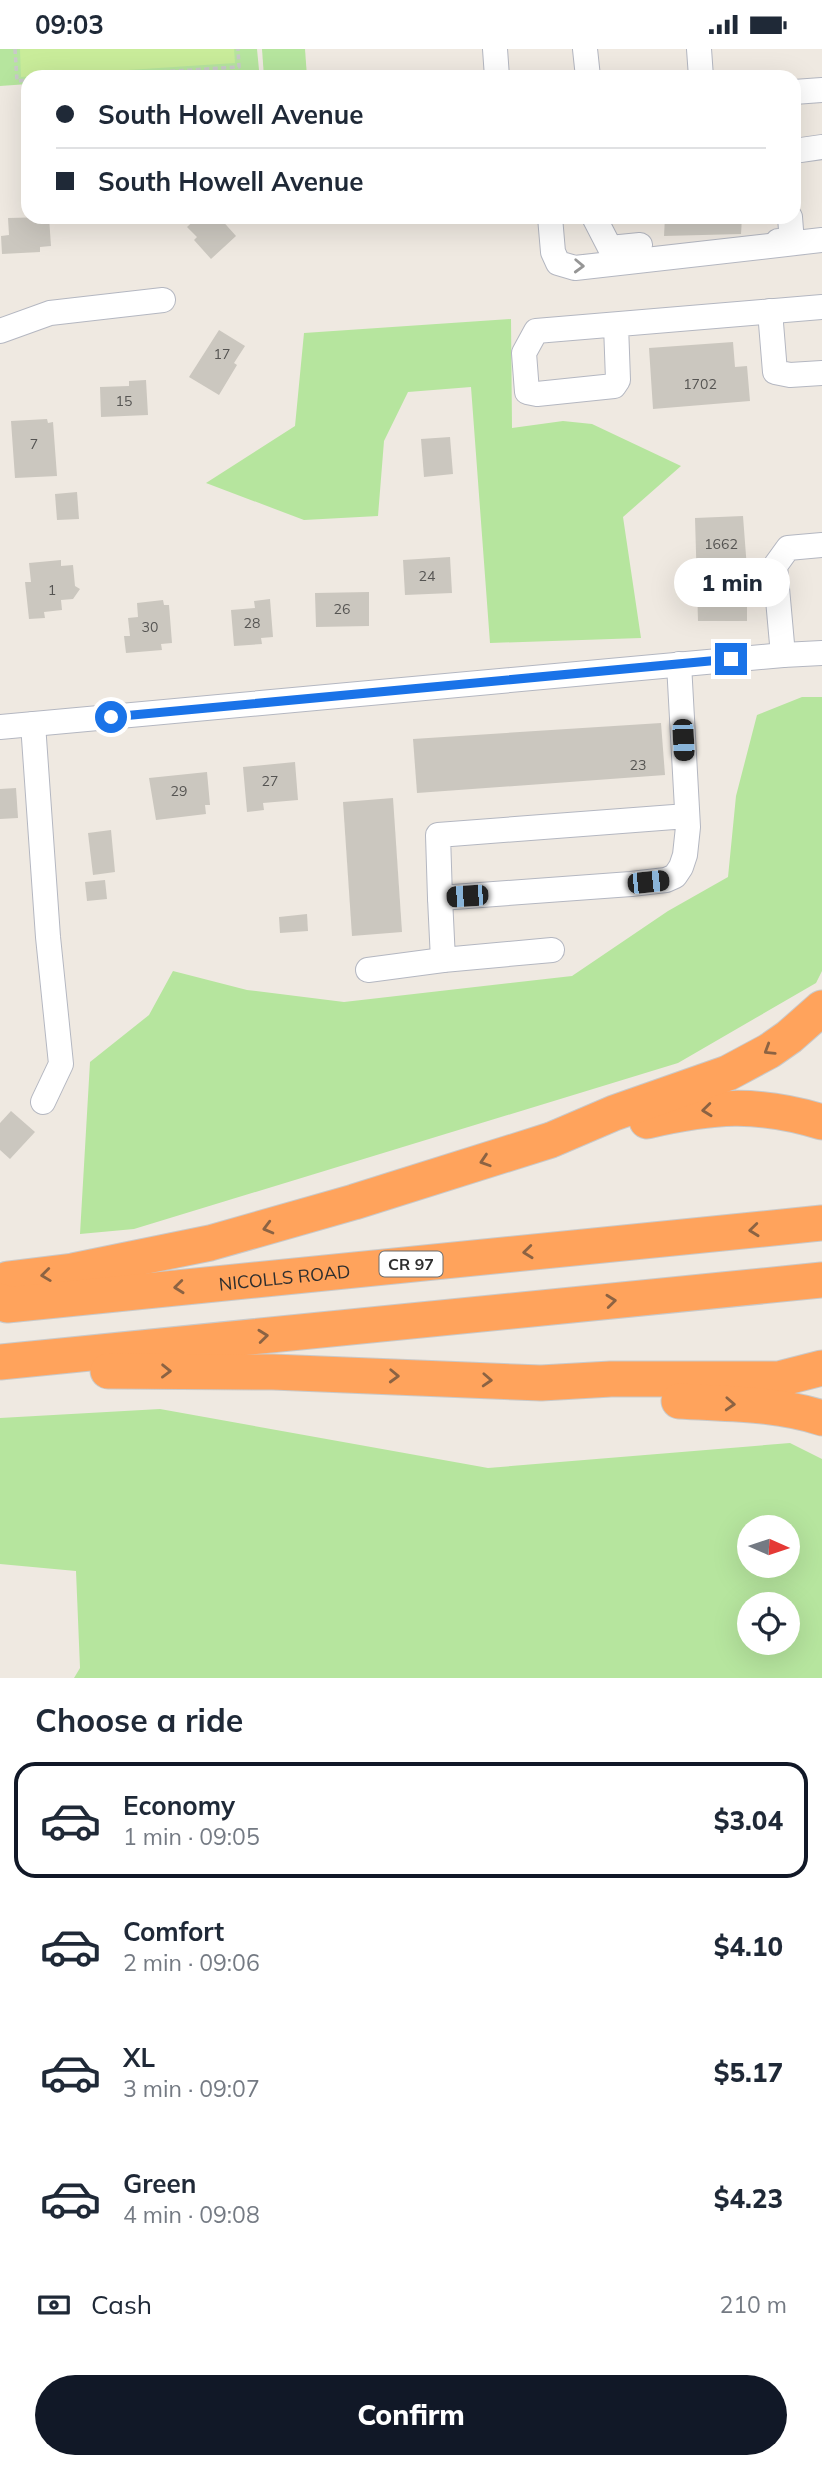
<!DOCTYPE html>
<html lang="en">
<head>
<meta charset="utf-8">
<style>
  body { margin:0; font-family:Mulish,sans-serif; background:#f2f2f3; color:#1f2937; height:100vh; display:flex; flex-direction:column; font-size:26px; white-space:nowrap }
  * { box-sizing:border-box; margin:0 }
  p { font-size:23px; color:#747a83 }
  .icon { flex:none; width:38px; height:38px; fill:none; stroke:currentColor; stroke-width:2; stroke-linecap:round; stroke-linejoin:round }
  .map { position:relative; height:1629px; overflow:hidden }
  .side { display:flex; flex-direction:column; background:#fff; flex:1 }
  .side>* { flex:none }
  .top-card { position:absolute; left:21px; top:21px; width:780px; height:154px; border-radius:21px; box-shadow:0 7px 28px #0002; display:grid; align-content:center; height:154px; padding:0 35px; background:#fff }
  .needle { width:46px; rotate:93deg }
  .fabs { position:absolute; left:737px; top:1466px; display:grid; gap:14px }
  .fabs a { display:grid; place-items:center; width:63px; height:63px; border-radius:50%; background:#fff; box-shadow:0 7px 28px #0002; font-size:35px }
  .end { position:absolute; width:32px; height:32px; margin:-16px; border:9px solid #1a73e8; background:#fff; box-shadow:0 0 0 4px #fff }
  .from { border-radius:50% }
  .bubble { position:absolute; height:49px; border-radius:24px; background:#fff; box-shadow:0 7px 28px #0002; font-size:23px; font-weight:800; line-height:49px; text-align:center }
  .car { position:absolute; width:21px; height:42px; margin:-21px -10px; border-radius:9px; box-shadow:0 0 5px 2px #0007; background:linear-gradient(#222 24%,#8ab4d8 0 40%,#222 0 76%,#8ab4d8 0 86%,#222 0) }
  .top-card b { display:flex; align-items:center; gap:24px; height:66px; font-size:26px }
  .top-card b+b { border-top:2px solid #e0e1e3 }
  .top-card i { width:18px; height:18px; background:#1f2937 }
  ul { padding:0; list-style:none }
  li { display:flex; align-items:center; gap:21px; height:116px; margin:0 14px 10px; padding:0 21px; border:4px solid transparent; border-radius:21px }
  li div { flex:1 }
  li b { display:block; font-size:26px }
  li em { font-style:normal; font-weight:800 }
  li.selected { border-color:#111827 }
  li>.icon { width:63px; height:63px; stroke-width:1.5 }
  h2 { padding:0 35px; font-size:32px; line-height:84px }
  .pay { display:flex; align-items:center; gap:18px; height:77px; padding:0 35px; font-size:26px }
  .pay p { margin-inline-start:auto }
  .cta { display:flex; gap:14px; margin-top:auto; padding:14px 35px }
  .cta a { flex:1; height:80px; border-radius:42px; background:#111827; color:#fff; font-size:28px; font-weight:800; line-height:80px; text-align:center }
  .status { display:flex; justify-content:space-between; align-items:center; height:49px; padding:0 35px; background:#fff; direction:ltr }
  .status svg { height:19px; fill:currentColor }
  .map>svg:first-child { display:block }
  .green { fill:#b6e59e; fill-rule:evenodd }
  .pitch { fill:#c9ec9a }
  .building { fill:#cbc7bf }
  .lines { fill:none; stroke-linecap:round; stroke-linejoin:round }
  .minor-casing { stroke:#b4b7c1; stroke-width:26 }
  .highway-casing { stroke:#c9c9c9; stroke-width:37 }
  .path { stroke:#c9c9c9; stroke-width:3.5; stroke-dasharray:5 3.5; stroke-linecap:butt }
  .minor { stroke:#fff; stroke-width:24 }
  .highway { stroke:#ffa35c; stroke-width:35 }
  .oneway { stroke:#969696 }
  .oneway2 { stroke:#8c6343 }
  .route { stroke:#1a73e8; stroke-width:9 }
  .labels { text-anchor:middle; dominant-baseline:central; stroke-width:5; stroke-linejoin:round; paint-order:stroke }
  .number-label { font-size:14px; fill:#555452 }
  .shield { fill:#fff; stroke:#6d6d6d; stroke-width:2 }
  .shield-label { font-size:16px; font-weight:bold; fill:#2e2e2e }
  .street-label { font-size:18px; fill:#2e2e2e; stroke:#fff }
</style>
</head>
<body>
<div class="status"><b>09:03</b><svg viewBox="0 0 49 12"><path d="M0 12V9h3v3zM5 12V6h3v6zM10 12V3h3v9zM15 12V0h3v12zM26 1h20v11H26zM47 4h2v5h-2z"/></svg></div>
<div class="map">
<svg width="822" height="1629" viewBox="0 0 822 1629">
  <rect width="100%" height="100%" fill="#efe9e1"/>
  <!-- green -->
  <g class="green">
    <path d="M0 0H257L259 21 143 28H28V35L0 37Z"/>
    <path d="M262 0H305L307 28H264Z"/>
    <path d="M511 270 512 379 563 372 592 375 681 417 623 468 641 589 490 594 471 338 408 343 384 392 378 467 304 471 206 434 295 377 304 284Z"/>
    <path d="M802 648H822V922L816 934 678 1014 134 1180 80 1185 90 1013 149 966 173 922 247 941 344 953 572 927 668 862 728 828 736 747 757 666Z"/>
    <path d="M160 1360 488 1419 790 1394 822 1410V1629H74L80 1619 76 1522 0 1515V1369ZM749 1479H788V1517H749ZM749 1556H788V1594H749Z"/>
  </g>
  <!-- pitch -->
  <path class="pitch" d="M20 0H234L235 14 21 28Z"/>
  <!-- building -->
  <g class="building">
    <path d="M49 168 51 197 40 198V203L2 205 1 187 9 186 8 169Z"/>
    <path d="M198 168H219L236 187 211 210 194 191 197 188 187 178Z"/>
    <path d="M665 168H742L741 185 664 187Z"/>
    <path d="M219 281 245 297 234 314 237 316 219 346 189 328Z"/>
    <path d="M733 293 735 318 747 317 750 352 653 360 649 299Z"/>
    <path d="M146 331 148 366 101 368 100 338 129 337V332Z"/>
    <path d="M47 370 48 374 53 373 57 427 15 429 11 372Z"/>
    <path d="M450 388 453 425 424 428 421 390Z"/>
    <path d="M77 443 79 470 57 471 55 445Z"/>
    <path d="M743 467 747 520H740V553H747V572H698L695 469Z"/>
    <path d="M450 508 452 544 405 546 403 511Z"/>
    <path d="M61 511V517L73 516 75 537 80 540 73 550 61 551 62 561 44 563 45 569 29 570 25 533H31L29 514Z"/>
    <path d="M369 543V577L316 578 315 544Z"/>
    <path d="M270 550 273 588 261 589 262 595 234 597 231 561 255 559 254 552Z"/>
    <path d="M163 551 164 556H169L172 594 161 595 162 601 126 604 124 587H130L128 569 138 568 137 554Z"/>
    <path d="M661 674 665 726 417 744 413 690Z"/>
    <path d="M295 713 298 751 263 754 264 761 247 763 243 718Z"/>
    <path d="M207 723 210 756H205L206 765 156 771 149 729Z"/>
    <path d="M16 739 18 769 0 770V740Z"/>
    <path d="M393 749 402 883 352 887 343 753Z"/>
    <path d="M111 781 115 823 93 826 88 784Z"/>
    <path d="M105 831 107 850 87 852 85 833Z"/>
    <path d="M307 865 308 882 280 884 279 868Z"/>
    <path d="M11 1062 35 1083 10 1110 0 1101V1074Z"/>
  </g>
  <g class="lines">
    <!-- minor casing -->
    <g class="minor-casing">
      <g id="minor">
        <path d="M495 0 497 28"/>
        <path d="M585 0 588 28"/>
        <path d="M699 0 701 28"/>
        <path d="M794 43 822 41"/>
        <path d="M794 102 822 98"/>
        <path d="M550 168 553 203 558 214 575 219 822 191"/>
        <path d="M594 168 610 199 640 196"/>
        <path d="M778 192 792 194 790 168"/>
        <path d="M770 262 775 323 790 326 822 324"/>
        <path d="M616 276 618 331 614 337 537 345 527 343 524 304 536 282 822 258"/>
        <path d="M0 282 50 264 163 251"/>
        <path d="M783 606 775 517 788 499 822 496"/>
        <path d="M679 615 688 778 685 806 681 818 675 827 666 831 631 835 440 849 438 786 687 767"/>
        <path d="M33 675 48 888 61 1015 43 1053"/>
        <path d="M0 678 783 606 822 604"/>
        <path d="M440 849 443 911 552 901"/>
        <path d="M368 921 443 911"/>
      </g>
    </g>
    <!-- highway casing -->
    <g class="highway-casing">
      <g id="highway">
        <path d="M647 1072C712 1057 757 1053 822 1073"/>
        <path d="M0 1238 8 1230 73 1222 210 1194 354 1153 551 1091 614 1064 728 1024 769 1002 789 988 822 959"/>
        <path id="s1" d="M0 1252 7 1256 822 1174"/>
        <path d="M0 1313 822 1231"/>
        <path d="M108 1322 273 1323 541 1334 611 1330H779L822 1319"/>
        <path d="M679 1352C727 1355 776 1354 822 1369"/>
      </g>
    </g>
    <!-- path -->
    <g class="path">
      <path d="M15 0 17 32 28 31"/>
      <path d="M77 28 239 18 238 0"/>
    </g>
    <!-- minor -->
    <use href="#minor" class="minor"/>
    <!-- highway -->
    <use href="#highway" class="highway"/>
  </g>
  <!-- one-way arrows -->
  <defs><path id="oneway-chevron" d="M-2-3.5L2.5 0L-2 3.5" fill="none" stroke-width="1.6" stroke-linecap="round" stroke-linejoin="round" transform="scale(1.75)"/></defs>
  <use class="oneway" href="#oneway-chevron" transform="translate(579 217) rotate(2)"/>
  <g class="oneway2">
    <use href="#oneway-chevron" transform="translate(769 1001) rotate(148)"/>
    <use href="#oneway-chevron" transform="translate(707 1061) rotate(174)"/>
    <use href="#oneway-chevron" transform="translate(485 1112) rotate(162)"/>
    <use href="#oneway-chevron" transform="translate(268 1179) rotate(165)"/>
    <use href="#oneway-chevron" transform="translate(754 1181) rotate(174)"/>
    <use href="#oneway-chevron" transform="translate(528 1203) rotate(174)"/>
    <use href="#oneway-chevron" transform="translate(46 1226) rotate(173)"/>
    <use href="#oneway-chevron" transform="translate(179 1238) rotate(174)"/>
    <use href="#oneway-chevron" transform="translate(611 1252) rotate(-6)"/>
    <use href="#oneway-chevron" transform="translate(263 1287) rotate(-6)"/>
    <use href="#oneway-chevron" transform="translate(166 1322) rotate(1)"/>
    <use href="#oneway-chevron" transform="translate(394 1327) rotate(2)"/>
    <use href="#oneway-chevron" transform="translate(487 1331) rotate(3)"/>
    <use href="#oneway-chevron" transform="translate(730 1355) rotate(3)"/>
  </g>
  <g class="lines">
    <!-- route -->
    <path class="route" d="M111 668 731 610"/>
  </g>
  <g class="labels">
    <!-- number labels -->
    <g class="number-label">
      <text x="222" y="305">17</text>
      <text x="700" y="335">1702</text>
      <text x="124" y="352">15</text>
      <text x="34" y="395">7</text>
      <text x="721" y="495">1662</text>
      <text x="427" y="527">24</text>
      <text x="52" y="541">1</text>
      <text x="342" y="560">26</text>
      <text x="252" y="574">28</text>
      <text x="150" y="578">30</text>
      <text x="638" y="716">23</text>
      <text x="270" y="732">27</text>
      <text x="179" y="742">29</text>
    </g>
    <!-- shield labels -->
    <rect class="shield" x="379.5" y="1202.5" width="63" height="25" rx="5"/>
    <g class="shield-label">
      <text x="411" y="1215">CR 97</text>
    </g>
    <!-- street labels -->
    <g class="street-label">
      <text stroke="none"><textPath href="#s1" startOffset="287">NICOLLS ROAD</textPath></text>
    </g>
  </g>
</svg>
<div class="fabs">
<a><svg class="needle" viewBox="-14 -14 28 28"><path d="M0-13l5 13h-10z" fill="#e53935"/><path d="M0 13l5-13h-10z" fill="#747a83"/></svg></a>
<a><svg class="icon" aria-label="locate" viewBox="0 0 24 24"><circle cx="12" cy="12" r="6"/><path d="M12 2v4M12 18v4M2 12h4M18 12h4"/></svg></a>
</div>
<i class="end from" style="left:111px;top:668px"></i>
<i class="end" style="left:731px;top:610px"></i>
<div class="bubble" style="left:674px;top:509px;width:116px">1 min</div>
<i class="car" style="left:683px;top:691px;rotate:177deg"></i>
<i class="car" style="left:648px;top:833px;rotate:84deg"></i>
<i class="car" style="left:467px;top:847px;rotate:266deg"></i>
<div class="top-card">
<b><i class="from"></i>South Howell Avenue</b>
<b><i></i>South Howell Avenue</b>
</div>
</div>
<section class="side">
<h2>Choose a ride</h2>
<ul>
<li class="selected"><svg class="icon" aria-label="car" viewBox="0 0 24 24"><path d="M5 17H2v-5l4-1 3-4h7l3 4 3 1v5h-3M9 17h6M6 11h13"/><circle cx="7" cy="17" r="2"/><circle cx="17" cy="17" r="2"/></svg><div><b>Economy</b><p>1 min · 09:05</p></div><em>$3.04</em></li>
<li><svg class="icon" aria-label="car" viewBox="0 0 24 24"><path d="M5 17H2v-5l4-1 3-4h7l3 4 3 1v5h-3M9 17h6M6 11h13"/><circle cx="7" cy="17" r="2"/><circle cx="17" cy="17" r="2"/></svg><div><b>Comfort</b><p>2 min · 09:06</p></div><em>$4.10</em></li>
<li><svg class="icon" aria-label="car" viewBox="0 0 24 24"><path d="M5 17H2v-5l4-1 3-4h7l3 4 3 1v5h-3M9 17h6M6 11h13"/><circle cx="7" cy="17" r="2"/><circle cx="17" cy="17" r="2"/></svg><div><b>XL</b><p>3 min · 09:07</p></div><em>$5.17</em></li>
<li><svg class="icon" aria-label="car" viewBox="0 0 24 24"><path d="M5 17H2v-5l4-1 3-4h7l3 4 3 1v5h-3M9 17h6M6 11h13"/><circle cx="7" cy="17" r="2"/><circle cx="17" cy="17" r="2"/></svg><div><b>Green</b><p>4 min · 09:08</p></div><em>$4.23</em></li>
</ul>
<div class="pay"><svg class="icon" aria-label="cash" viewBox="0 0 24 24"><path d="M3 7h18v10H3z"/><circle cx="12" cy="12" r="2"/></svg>Cash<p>210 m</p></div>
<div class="cta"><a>Confirm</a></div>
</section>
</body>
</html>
